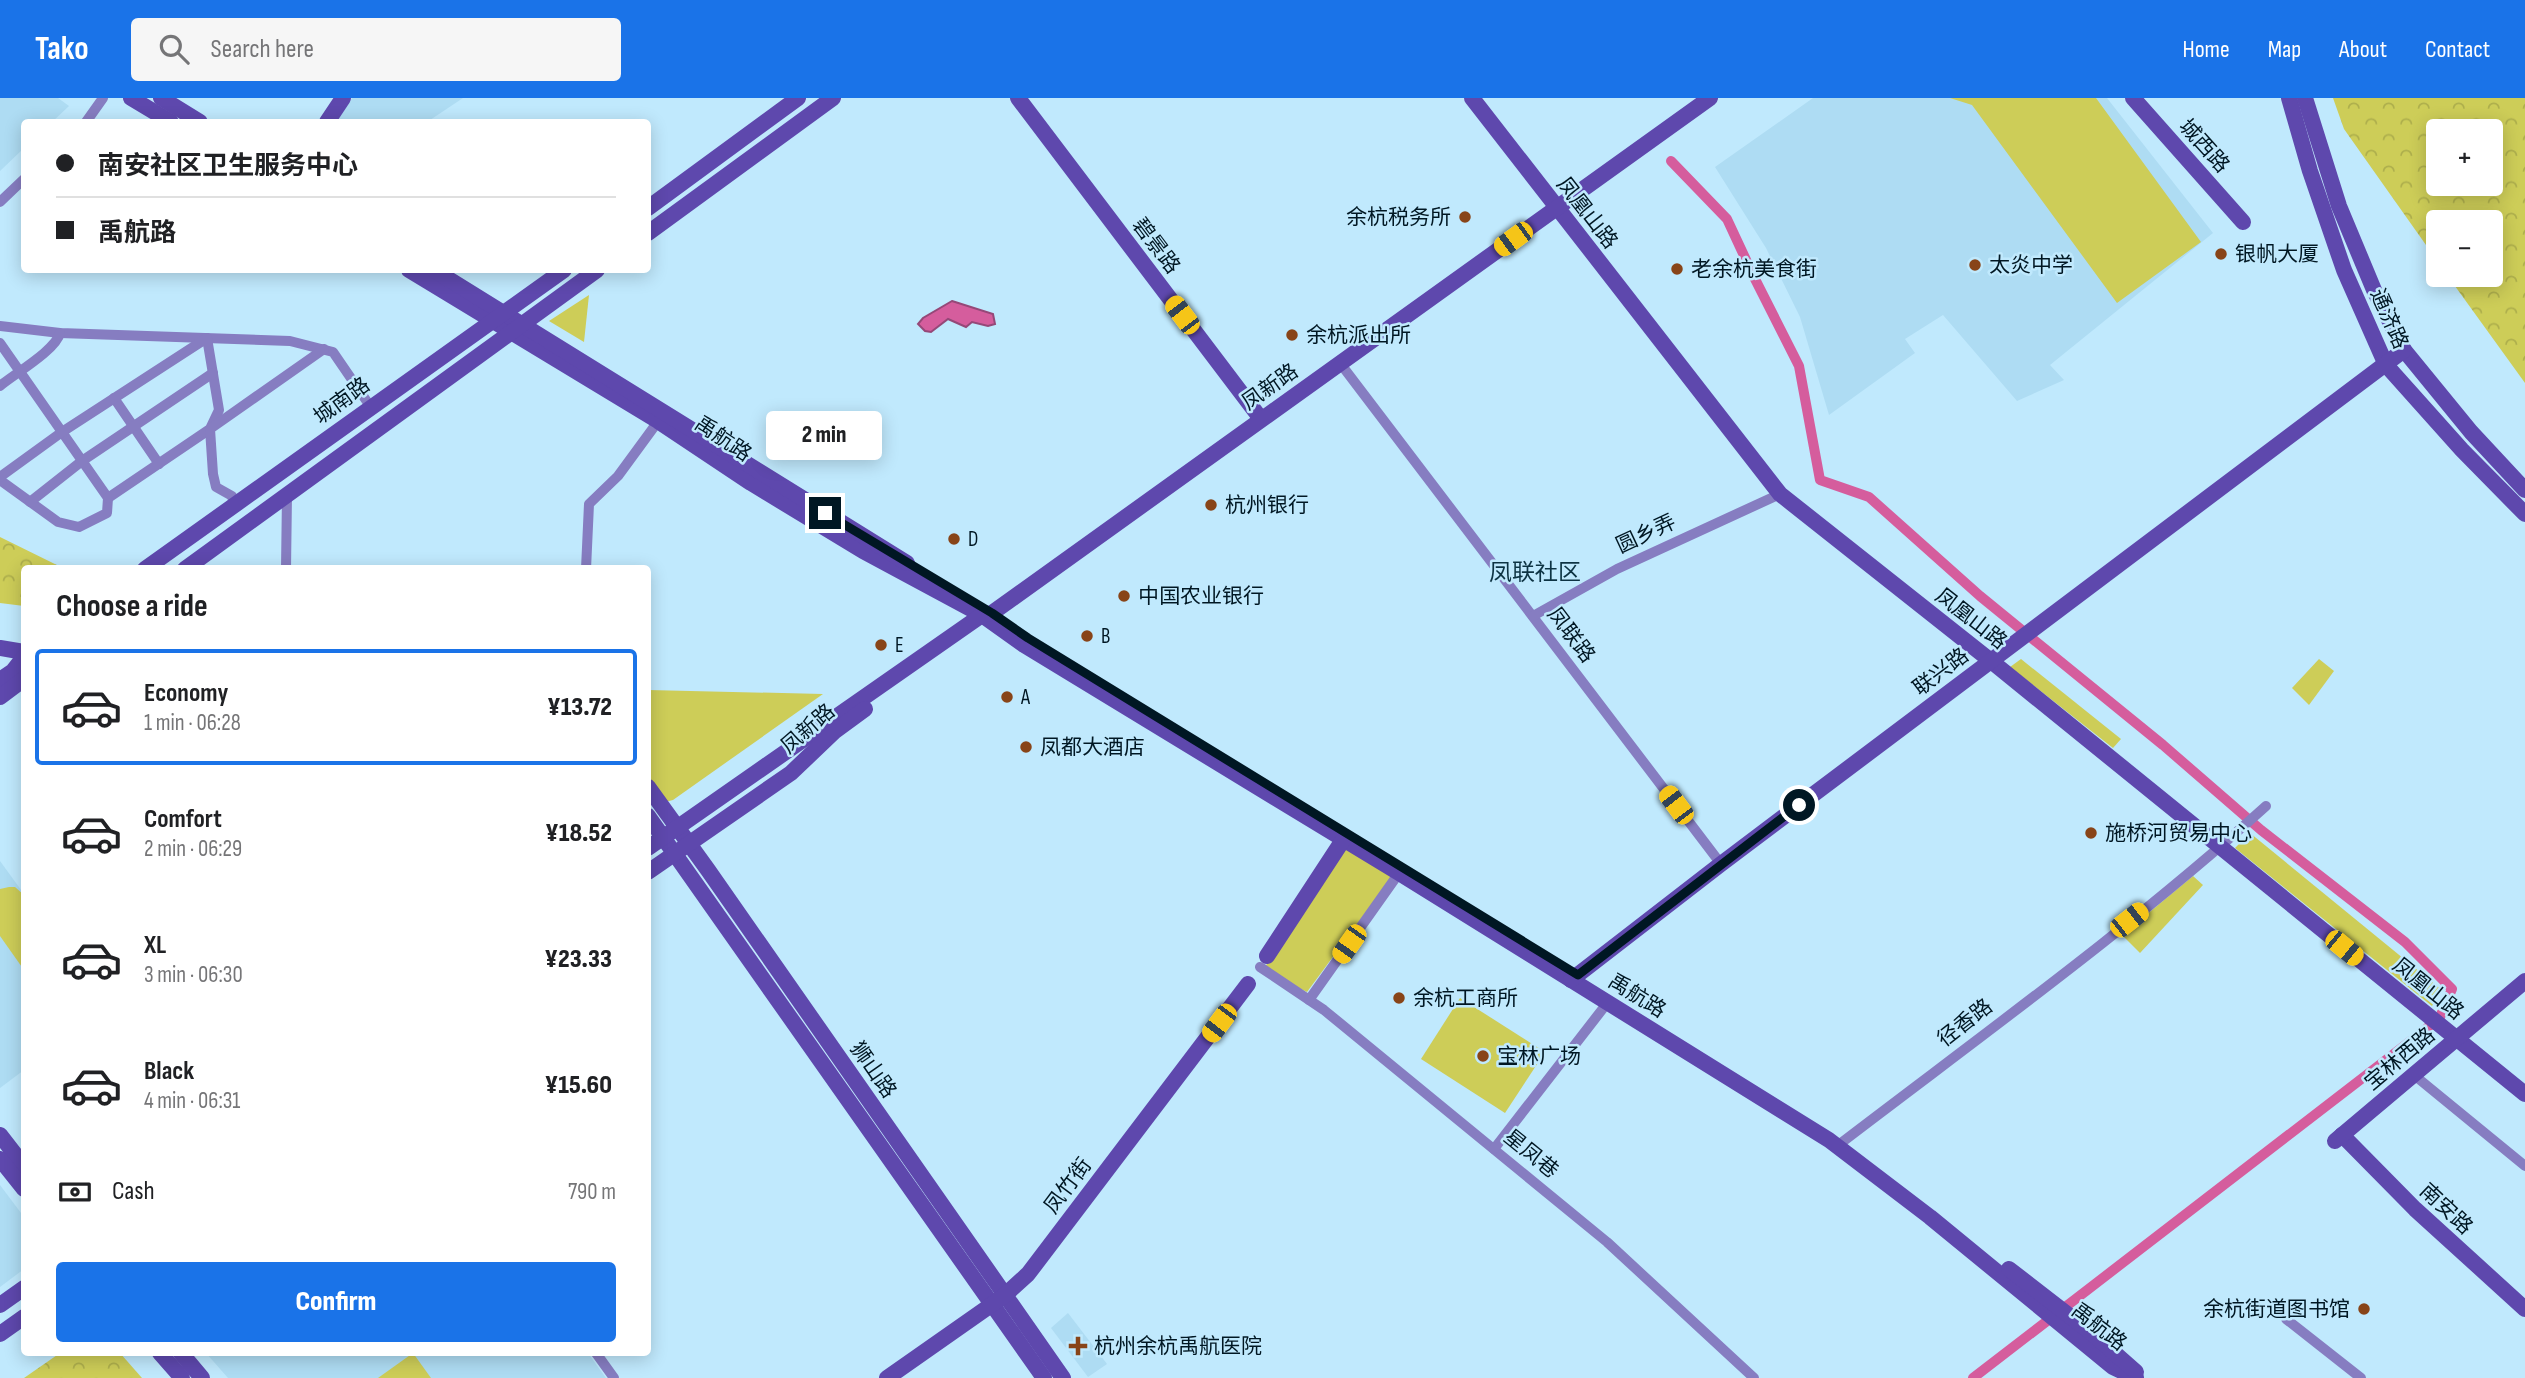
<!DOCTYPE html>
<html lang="en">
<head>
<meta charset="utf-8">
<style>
  body { margin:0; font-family:"Sofia Sans Condensed","Noto Sans SC",sans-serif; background:#f6f6f6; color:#202124; height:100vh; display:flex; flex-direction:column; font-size:26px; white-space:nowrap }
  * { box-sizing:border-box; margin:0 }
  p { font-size:23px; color:#757577 }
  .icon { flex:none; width:38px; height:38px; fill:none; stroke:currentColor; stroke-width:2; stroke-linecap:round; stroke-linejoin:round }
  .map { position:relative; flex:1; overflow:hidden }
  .drawer { position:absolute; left:21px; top:467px; width:630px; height:791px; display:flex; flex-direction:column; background:#fff; border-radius:7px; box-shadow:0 4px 18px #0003 }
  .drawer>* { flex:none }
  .top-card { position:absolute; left:21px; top:21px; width:630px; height:154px; border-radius:7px; box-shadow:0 4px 18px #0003; display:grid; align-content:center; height:154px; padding:0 35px; background:#fff }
  .tools { position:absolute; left:2426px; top:21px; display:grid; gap:14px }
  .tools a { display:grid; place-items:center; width:77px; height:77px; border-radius:7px; background:#fff; box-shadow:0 4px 18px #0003; font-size:35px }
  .end { position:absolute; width:32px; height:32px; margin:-16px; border:9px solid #001723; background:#fff; box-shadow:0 0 0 4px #fff }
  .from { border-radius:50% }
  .bubble { position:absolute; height:49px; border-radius:7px; background:#fff; box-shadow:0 4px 18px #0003; font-size:23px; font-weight:800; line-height:49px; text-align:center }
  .car { position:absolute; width:21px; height:42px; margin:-21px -10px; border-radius:9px; box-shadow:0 0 5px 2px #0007; background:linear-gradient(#f5c518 24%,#345 0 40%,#f5c518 0 76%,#345 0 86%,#f5c518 0) }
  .top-card b { display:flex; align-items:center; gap:24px; height:66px; font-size:26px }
  .top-card b+b { border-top:2px solid #e0e0e0 }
  .top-card i { width:18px; height:18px; background:#202124 }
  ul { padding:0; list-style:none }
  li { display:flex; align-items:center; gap:21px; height:116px; margin:0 14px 10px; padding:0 21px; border:4px solid transparent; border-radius:7px }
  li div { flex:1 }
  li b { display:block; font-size:26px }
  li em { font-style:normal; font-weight:800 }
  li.selected { border-color:#1a73e8 }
  li>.icon { width:63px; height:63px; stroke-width:1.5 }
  h2 { padding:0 35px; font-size:32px; line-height:84px }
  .pay { display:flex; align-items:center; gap:18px; height:77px; padding:0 35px; font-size:26px }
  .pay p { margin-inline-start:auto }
  .button { display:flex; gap:14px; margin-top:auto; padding:14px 35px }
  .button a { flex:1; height:80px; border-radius:7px; background:#1a73e8; color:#fff; font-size:28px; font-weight:800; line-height:80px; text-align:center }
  header { display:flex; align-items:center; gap:42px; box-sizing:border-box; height:98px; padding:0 35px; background:#1a73e8; color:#fff }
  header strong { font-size:33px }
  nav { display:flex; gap:38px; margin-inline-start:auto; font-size:24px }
  .search { width:490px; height:63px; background:#f6f6f6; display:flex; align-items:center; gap:18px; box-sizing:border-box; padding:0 24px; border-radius:7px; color:#757577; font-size:26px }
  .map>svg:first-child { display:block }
  .built { fill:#aedcf3 }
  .forest { fill:url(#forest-crowns); fill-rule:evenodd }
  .park { fill:#cdcd58 }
  .water { fill:#d55d9d; stroke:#954878; stroke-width:2 }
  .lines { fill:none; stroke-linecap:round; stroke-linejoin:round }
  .canal { stroke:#d55d9d; stroke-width:10 }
  .street { stroke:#867dc1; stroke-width:10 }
  .secondary { stroke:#5e48ad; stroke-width:16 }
  .route { stroke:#001723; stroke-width:9 }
  .poi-dot { fill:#884418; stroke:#c0e9fd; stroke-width:2.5 }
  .labels { text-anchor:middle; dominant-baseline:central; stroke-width:5; stroke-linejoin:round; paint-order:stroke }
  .street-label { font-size:21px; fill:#001723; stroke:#c0e9fd }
  .poi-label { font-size:21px; fill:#001723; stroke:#c0e9fd; text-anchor:start }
  .neighbourhood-label { font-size:23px; fill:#0d3343; stroke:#c0e9fd }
</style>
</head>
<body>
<header>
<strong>Tako</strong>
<div class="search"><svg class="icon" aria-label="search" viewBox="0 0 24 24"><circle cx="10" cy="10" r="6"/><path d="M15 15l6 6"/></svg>Search here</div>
<nav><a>Home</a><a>Map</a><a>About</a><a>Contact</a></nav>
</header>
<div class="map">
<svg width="2525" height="1280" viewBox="0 0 2525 1280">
  <defs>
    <pattern id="forest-crowns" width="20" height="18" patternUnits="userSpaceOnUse" patternTransform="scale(1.75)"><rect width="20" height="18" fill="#cdcd58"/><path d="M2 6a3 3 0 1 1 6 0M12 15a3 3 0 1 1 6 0" fill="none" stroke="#aeaf4c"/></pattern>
  </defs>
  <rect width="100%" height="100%" fill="#c0e9fd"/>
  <!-- built -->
  <g class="built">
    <path d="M0 0H58L69 8 52 24H24V50L0 73Z"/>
    <path d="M352 0H463L427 24H336Z"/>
    <path d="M1813 0H2107L2213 135 2050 267 2064 282 2017 303 1943 217 1905 241 1915 255 1829 317 1800 219 1766 150 1715 69Z"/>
    <path d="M0 763 24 796V972L0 990Z"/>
    <path d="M0 1087 24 1119V1171L0 1189Z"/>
    <path d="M1068 1215 1107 1266 1088 1279 1051 1230Z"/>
    <path d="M206 1255H588L606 1280H228Z"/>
  </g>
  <!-- forest -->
  <g class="forest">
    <path d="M2333 0H2525V285L2447 177H2490V124H2438V164L2344 31ZM2438 33H2490V86H2438Z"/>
    <path d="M0 439 65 471H24V508L0 505Z"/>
    <path d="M60 1255H120L142 1280H24Z"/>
  </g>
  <!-- park -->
  <g class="park">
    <path d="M1950 0H2096L2201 144 2117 205 1972 7Z"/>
    <path d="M589 197 584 244 549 223Z"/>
    <path d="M2021 561 2121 641 2113 650 2010 569Z"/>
    <path d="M2319 561 2334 573 2309 607 2292 590Z"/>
    <path d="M648 592 823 596 673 702 661 705 648 688Z"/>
    <path d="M2250 735 2442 892 2432 908 2235 750Z"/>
    <path d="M1344 749 1394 776 1307 894 1263 872Z"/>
    <path d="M2193 778 2203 787 2140 855 2122 837Z"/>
    <path d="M9 789H15L24 797V872L0 838V791Z"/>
    <path d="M1460 900 1545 954 1505 1015 1421 961Z"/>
    <path d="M413 1255 431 1280H378Z"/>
  </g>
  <!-- water -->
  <path class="water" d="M952 203 993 216 995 226 988 228 972 224 966 229 948 221 931 234 925 233 918 226 923 220Z"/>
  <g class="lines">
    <!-- canal -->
    <path class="canal" d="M1671 63 1727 121 1754 179 1799 268 1820 382 1869 399 1980 498 2163 647 2261 732 2405 844 2452 891 2440 919 2421 935 1973 1280"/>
    <!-- street -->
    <g class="street">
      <path d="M86 24 103 0"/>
      <path d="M0 104 24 81"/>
      <path d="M0 228 60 235 290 243 333 254 370 308"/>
      <path d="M0 245 108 400 107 415 79 429 58 424 0 382"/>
      <path d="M1340 265 1721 766"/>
      <path d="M0 288C14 276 56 252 60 235"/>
      <path d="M114 300 159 366"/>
      <path d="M0 379 62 334 207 240 219 312 210 331 108 400"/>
      <path d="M30 404 82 363 213 275"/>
      <path d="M234 407 232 398 216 389 213 376 210 331 324 251"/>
      <path d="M286 471 287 397"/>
      <path d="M586 471 589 406 618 378 662 318"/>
      <path d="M1533 518 1617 471 1780 396"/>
      <path d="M1260 869 1324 912 1607 1144 1754 1280"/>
      <path d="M1309 902 1399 775"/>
      <path d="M2414 977 2525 1068"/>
      <path d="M1837 1048C1982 937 2131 830 2266 708"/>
      <path d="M1494 1051 1608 904"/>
      <path d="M2286 1221 2361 1280"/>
      <path d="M596 1255 614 1280"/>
    </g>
    <!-- secondary -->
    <g class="secondary">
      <path d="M131 0 171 24"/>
      <path d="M161 0 200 24"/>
      <path d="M1018 0 1261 321"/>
      <path d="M1472 0 1780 396 1991 563 2525 996"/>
      <path d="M2133 0 2243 124"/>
      <path d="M2289 0 2310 73 2344 172 2386 267 2462 352 2525 416"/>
      <path d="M2305 0 2339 108 2374 192 2404 252 2471 334 2525 392"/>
      <path d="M327 24 343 0"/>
      <path d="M648 110 798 0"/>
      <path d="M648 135 833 0"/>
      <path d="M409 172 658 323 751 385 863 453 982 517 1024 547 1399 775 1829 1042 1930 1119 2113 1269 2136 1280"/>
      <path d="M434 172 907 465"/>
      <path d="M145 471 564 172"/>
      <path d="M185 471 597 172"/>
      <path d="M0 550 24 554"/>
      <path d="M0 582 13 573 24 559"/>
      <path d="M0 599 24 581"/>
      <path d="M648 689 708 772 1063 1280"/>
      <path d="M648 718 1044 1280"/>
      <path d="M648 750 982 517 992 515 1710 0"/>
      <path d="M648 774 791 675 835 633 865 611"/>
      <path d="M1267 858 1343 742"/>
      <path d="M1571 882 1721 766 2404 252"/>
      <path d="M0 1037 24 1068"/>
      <path d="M2342 1037 2415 1111 2525 1211"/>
      <path d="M2335 1043 2525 883"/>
      <path d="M0 1061 24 1091"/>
      <path d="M2009 1171 2093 1236 2136 1274"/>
      <path d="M0 1207 24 1190"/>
      <path d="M0 1236 24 1219"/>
      <path d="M160 1255 182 1280"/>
      <path d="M181 1255 202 1280"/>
      <path d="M887 1280 1004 1198 1028 1176 1248 886"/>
    </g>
  </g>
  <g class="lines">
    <!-- route -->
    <path class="route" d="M825 415 992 515 1028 540 1578 877 1799 707"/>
  </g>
  <!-- markers -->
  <g class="poi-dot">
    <circle cx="1465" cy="119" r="7"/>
    <circle cx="2221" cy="156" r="7"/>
    <circle cx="1975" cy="167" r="7"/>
    <circle cx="1677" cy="171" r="7"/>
    <circle cx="1292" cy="237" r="7"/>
    <circle cx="1211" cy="407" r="7"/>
    <circle cx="954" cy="441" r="7"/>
    <circle cx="1124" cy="498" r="7"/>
    <circle cx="1087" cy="538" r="7"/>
    <circle cx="881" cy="547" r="7"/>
    <circle cx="1007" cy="599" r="7"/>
    <circle cx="1026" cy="649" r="7"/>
    <circle cx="2091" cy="735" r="7"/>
    <circle cx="1399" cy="900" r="7"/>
    <circle cx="1483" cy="958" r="7"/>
    <circle cx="2364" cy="1211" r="7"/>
    <path d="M1074.5 1237.5h7v7h7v7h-7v7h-7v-7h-7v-7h7z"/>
  </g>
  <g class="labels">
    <!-- street labels -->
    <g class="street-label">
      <text transform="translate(2204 48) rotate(48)">城西路</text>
      <text transform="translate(1587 115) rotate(52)">凤凰山路</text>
      <text transform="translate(1156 148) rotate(53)">碧景路</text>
      <text transform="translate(2389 221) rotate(66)">通济路</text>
      <text transform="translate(1270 289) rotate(-35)">凤新路</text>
      <text transform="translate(342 303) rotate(-36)">城南路</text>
      <text transform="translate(723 341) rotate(34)">禹航路</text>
      <text transform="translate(1646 436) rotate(-25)">圆乡弄</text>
      <text transform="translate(1971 521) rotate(38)">凤凰山路</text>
      <text transform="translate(1571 537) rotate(53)">凤联路</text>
      <text transform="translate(1941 574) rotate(-37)">联兴路</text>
      <text transform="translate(808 631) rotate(-41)">凤新路</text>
      <text transform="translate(2428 891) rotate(39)">凤凰山路</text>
      <text transform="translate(1637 898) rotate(32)">禹航路</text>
      <text transform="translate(1965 925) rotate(-38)">径香路</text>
      <text transform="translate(2400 961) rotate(-40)">宝林西路</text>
      <text transform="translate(873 972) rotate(55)">狮山路</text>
      <text transform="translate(1531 1056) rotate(39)">星凤巷</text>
      <text transform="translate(1068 1088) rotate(-53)">凤竹街</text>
      <text transform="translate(2446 1111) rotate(43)">南安路</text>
      <text transform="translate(2099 1229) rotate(38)">禹航路</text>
    </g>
    <!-- poi labels -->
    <g class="poi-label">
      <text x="1451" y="119" text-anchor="end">余杭税务所</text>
      <text x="2235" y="156">银帆大厦</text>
      <text x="1989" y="167">太炎中学</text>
      <text x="1691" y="171">老余杭美食街</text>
      <text x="1306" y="237">余杭派出所</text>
      <text x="1225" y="407">杭州银行</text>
      <text x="968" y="441">D</text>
      <text x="1138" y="498">中国农业银行</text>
      <text x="1101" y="538">B</text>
      <text x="895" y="547">E</text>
      <text x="1021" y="599">A</text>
      <text x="1040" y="649">凤都大酒店</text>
      <text x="2105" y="735">施桥河贸易中心</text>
      <text x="1413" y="900">余杭工商所</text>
      <text x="1497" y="958">宝林广场</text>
      <text x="2350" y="1211" text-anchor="end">余杭街道图书馆</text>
      <text x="1094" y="1248">杭州余杭禹航医院</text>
    </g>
    <!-- neighbourhood labels -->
    <g class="neighbourhood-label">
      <text x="1535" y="475">凤联社区</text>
    </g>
  </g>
</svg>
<div class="tools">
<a>+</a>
<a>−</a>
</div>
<i class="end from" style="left:1799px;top:707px"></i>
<i class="end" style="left:825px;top:415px"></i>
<div class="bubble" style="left:766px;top:313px;width:116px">2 min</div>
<i class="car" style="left:1513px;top:141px;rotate:234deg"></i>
<i class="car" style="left:1182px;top:217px;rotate:323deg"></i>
<i class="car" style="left:1676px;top:707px;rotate:323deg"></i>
<i class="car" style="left:2129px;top:822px;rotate:52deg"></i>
<i class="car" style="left:1349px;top:846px;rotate:215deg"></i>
<i class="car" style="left:2344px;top:850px;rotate:129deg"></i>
<i class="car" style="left:1219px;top:925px;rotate:217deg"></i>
<div class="top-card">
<b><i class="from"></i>南安社区卫生服务中心</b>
<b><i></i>禹航路</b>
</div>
<section class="drawer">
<h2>Choose a ride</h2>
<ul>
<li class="selected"><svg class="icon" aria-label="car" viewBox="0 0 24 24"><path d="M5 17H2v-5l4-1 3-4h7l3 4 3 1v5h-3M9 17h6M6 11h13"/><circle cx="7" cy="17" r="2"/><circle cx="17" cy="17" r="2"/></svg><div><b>Economy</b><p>1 min · 06:28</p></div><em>¥13.72</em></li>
<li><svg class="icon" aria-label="car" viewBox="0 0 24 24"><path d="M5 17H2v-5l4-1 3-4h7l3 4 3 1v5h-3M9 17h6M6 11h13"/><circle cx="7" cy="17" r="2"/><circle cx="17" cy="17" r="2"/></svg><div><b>Comfort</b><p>2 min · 06:29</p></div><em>¥18.52</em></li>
<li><svg class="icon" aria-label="car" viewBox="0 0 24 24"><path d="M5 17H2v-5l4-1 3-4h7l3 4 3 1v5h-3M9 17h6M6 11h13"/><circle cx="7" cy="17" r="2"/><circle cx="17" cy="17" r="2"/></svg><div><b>XL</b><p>3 min · 06:30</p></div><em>¥23.33</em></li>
<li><svg class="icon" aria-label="car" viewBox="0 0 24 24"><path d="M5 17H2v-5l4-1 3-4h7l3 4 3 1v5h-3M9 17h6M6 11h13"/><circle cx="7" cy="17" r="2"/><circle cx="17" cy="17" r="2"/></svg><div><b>Black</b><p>4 min · 06:31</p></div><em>¥15.60</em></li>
</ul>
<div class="pay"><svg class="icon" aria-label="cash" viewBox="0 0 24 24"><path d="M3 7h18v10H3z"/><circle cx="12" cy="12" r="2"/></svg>Cash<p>790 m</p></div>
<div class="button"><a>Confirm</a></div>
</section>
</div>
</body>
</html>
